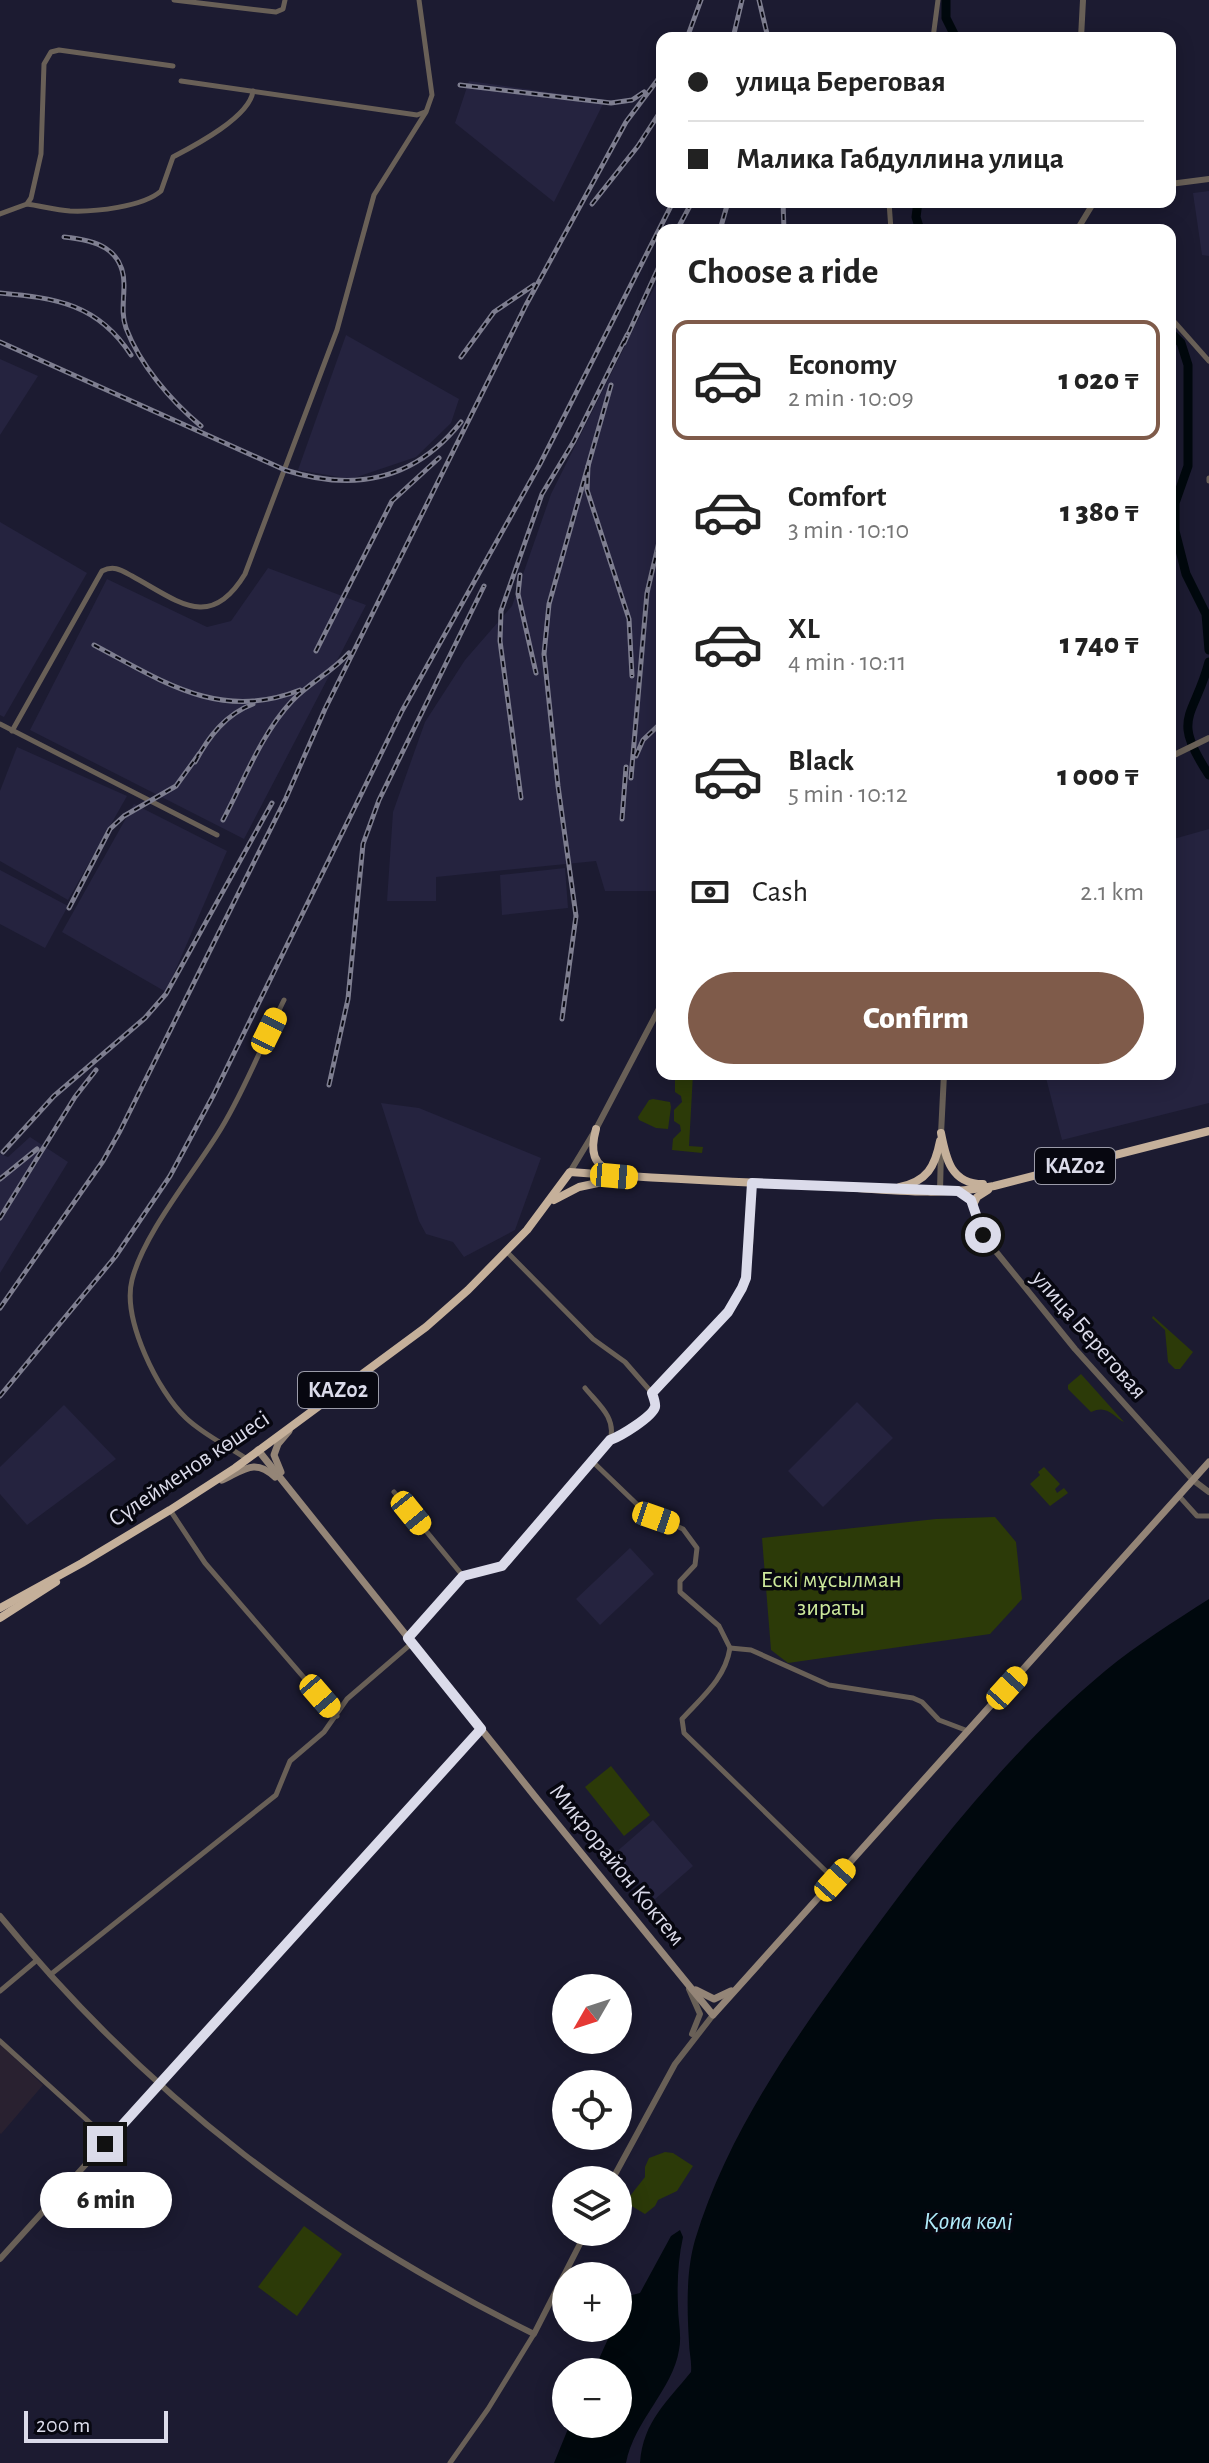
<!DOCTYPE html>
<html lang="en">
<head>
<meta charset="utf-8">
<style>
  body { margin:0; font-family:"Alegreya Sans",sans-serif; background:#f2f2f2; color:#222; height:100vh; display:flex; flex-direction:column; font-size:30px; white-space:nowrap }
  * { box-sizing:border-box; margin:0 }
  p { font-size:26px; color:#767676 }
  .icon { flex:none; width:44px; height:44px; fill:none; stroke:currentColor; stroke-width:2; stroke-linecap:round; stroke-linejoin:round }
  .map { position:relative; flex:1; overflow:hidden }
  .sheet { position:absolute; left:656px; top:224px; width:520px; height:856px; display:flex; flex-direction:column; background:#fff; border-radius:16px; box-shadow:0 4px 20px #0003 }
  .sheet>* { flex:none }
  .banner { position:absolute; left:656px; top:32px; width:520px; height:176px; border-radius:16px; box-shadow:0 4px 20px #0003; display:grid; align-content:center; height:176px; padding:0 32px; background:#fff }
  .needle { width:52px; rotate:231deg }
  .buttons { position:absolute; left:552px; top:1974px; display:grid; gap:16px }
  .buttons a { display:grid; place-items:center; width:80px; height:80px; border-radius:50%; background:#fff; box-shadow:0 4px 20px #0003; font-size:40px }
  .scale { position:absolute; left:24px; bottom:20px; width:144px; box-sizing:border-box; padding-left:8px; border:4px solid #dbdbea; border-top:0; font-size:22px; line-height:28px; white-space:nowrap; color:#dbdbea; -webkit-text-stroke:6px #070710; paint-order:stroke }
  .end { position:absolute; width:36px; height:36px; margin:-18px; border:10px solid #dbdbea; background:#111; box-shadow:0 0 0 4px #111 }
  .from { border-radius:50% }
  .bubble { position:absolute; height:56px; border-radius:28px; background:#fff; box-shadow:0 4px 20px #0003; font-size:26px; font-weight:800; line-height:56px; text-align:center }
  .car { position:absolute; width:24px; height:48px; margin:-24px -12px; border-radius:10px; box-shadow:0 0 6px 2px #0007; background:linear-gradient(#f5c518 24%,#345 0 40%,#f5c518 0 76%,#345 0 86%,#f5c518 0) }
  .banner b { display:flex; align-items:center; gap:28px; height:76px; font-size:30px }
  .banner b+b { border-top:2px solid #e0e0e0 }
  .banner i { width:20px; height:20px; background:#222 }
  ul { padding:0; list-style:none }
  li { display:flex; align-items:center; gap:24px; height:120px; margin:0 16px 12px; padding:0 16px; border:4px solid transparent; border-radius:16px }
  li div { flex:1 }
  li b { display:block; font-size:30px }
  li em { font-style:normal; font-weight:800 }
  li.selected { border-color:#7f5b4a }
  li>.icon { width:72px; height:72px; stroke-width:1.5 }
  h2 { padding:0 32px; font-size:36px; line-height:96px }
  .pay { display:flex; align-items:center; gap:20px; height:88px; padding:0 32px; font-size:30px }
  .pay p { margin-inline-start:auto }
  .primary-button { display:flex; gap:16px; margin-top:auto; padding:16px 32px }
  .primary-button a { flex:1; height:92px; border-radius:48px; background:#7f5b4a; color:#fff; font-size:32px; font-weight:800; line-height:92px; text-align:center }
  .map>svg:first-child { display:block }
  .built { fill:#25233f }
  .education { fill:#292130 }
  .green { fill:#2c3a08 }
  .water { fill:#00080d }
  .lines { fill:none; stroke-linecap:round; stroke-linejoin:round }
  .river { stroke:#00080d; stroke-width:9 }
  .minor { stroke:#696057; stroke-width:5 }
  .tertiary { stroke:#696057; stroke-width:6 }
  .secondary { stroke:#948577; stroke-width:7 }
  .trunk { stroke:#c5b09a; stroke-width:8 }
  .rail-casing { stroke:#7e7e90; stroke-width:5 }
  .rail { stroke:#070710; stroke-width:2; stroke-dasharray:6; stroke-linecap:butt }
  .route { stroke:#dbdbea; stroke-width:10 }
  .labels { text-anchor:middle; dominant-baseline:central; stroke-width:7; stroke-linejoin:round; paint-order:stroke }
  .shield { fill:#070710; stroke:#9b9ba9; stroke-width:2 }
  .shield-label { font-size:22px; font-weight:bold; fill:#dbdbea }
  .street-label { font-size:24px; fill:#dbdbea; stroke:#070710 }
  .park-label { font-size:24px; fill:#cce89b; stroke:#070710 }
  .water-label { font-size:26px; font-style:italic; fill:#b0ebfa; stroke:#070710 }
</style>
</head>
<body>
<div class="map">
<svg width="1209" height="2463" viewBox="0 0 1209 2463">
  <rect width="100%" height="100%" fill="#1c1b31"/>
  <!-- built -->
  <g class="built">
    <path d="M469 81 605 100 554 202 455 123Z"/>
    <path d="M1209 191V256L1202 255 1193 193Z"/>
    <path d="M661 274 662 891H605L596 861 436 877V901H387L393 812 425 722 465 660 512 606 551 494Z"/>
    <path d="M346 335 459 399 451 423 416 457 351 479 298 470Z"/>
    <path d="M0 359 38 376 0 435Z"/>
    <path d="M0 522 87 573 4 717 0 715Z"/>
    <path d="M268 568 366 605 244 839 30 730 107 579 207 627 231 621Z"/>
    <path d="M17 747 127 796 68 900 0 861V791Z"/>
    <path d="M134 804 227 851 166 992 62 932Z"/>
    <path d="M1209 829V1103L1062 1140 1045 1074H1170V840Z"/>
    <path d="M565 868 568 908 502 915 500 875Z"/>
    <path d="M0 870 68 906 45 948 0 924Z"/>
    <path d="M381 1103 419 1108 541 1158 515 1230 464 1257 453 1242 426 1234 419 1221Z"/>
    <path d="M30 1137 68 1162 0 1273V1154L8 1157Z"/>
    <path d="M857 1402 893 1438 823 1507 788 1471Z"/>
    <path d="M64 1405 116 1459 27 1525 0 1494V1467Z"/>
    <path d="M630 1548 654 1574 600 1625 576 1599Z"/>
    <path d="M653 1820 693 1866 654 1900 614 1854Z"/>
  </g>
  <!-- education -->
  <path class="education" d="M0 2044 43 2085 1 2134 0 2133Z"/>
  <!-- green -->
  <g class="green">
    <path d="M679 1074H693L689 1146 703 1147 702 1153 672 1150 673 1139 681 1131 680 1125 674 1121V1110L682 1102 681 1096 675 1092V1077Z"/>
    <path d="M653 1099 670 1102 671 1107 668 1129 656 1128 639 1120 638 1117 649 1100Z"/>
    <path d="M1153 1316 1193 1352 1180 1369H1175L1168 1362 1165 1330 1152 1318Z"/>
    <path d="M1081 1374 1124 1422C1113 1417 1108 1404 1091 1412L1068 1389V1385Z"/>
    <path d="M1044 1467 1060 1484 1055 1489 1057 1493 1064 1488 1068 1493 1050 1506 1030 1484 1040 1475 1038 1472Z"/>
    <path d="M995 1517 1016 1542 1022 1599 990 1634 788 1663 771 1650 762 1538 936 1519Z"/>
    <path d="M611 1766 650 1815 624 1836 585 1787Z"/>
    <path d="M665 2152 673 2153 693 2166 677 2191 658 2200 655 2206 645 2214 630 2205V2196L645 2177V2167L649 2158Z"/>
    <path d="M304 2226 342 2254 297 2316 258 2287Z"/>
  </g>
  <!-- water -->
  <g class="water">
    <path d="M1209 1599V2463H640C643 2421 668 2401 691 2372 692 2362 689 2352 689 2342 687 2309 686 2271 695 2240 725 2141 784 2054 844 1971 920 1865 1003 1756 1105 1671 1138 1644 1173 1622 1209 1599Z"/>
    <path d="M680 2230 683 2237C678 2259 677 2284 678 2306 678 2321 682 2336 679 2350 673 2389 634 2421 626 2463H554L570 2424H618V2372H593L613 2328H618V2317L628 2296 640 2293 671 2236Z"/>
  </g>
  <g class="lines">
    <!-- river -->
    <g class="river">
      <path d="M946 0V18L956 38"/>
      <path d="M918 202 916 217 920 230"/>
      <path d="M1170 332 1181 343 1188 365V466L1175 503V531L1186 574 1206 614 1209 650"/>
      <path d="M1209 662C1194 719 1170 716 1209 775"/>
    </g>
    <!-- minor -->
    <g class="minor">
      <path d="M174 0 276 12 283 9 285 0"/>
      <path d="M933 38 938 0"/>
      <path d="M181 81 417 115 425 112"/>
      <path d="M889 202 891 230"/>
      <path d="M27 204C41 206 56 210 70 211 94 212 143 207 161 191L173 157C194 146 250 117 253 91"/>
      <path d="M0 214 27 204 31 198 41 154 44 64 51 52 59 50 173 66"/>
      <path d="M1170 317 1209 361"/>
      <path d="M1209 478V481"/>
      <path d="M0 724 217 835"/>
      <path d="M12 731 102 571C114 565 121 570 132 576 178 601 210 632 245 574L337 330 374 195 426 112 432 95 419 0"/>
      <path d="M507 1252 593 1339 625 1362 652 1393C677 1371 740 1308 746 1277 753 1247 751 1214 752 1183"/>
      <path d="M610 1440 625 1433 654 1409 655 1403 652 1393"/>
      <path d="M247 1459C226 1445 204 1435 186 1418 158 1392 122 1319 132 1280 144 1232 196 1171 222 1127 246 1087 263 1043 284 1000"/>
      <path d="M592 1461 645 1512 683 1529 697 1548 695 1565 680 1581V1592L719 1626 730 1648C725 1679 702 1697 682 1719L684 1733 834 1879"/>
      <path d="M394 1492 463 1576 408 1638"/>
      <path d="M1179 1496 1197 1516H1209"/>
      <path d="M170 1510 205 1563 337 1716"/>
      <path d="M463 1576 502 1566 610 1440C617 1418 598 1404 585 1388"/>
      <path d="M730 1648 751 1650 829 1685 913 1698 922 1702 939 1720 968 1731"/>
      <path d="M50 1975 276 1795 290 1761 324 1732 347 1699 412 1643"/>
      <path d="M0 1991 37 1960"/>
      <path d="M0 2041 109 2140"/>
      <path d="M450 2463 488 2409 534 2334"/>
    </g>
    <!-- tertiary -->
    <g class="tertiary">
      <path d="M1081 38 1083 0"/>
      <path d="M1170 184 1209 179"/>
      <path d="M1077 230 1094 202"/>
      <path d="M1170 757 1209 738"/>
      <path d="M941 1134 944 1074"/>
      <path d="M570 1172 596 1129 662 1003"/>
      <path d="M940 1191 941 1150"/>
      <path d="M960 1192C976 1201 979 1227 989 1243L1075 1349 1193 1480 1209 1492"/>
      <path d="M0 1916C148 2098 324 2230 534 2334L586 2232"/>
      <path d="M689 1989 700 2014 692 2034"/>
      <path d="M612 2180 675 2064 713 2015"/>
      <path d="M0 2259 481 1729"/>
    </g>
    <!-- secondary -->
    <g class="secondary">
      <path d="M258 1450 537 1799 713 2015 1209 1462"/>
      <path d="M281 1472 274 1455 278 1444 289 1431"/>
      <path d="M222 1480C244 1470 255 1458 275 1477"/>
      <path d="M696 1990 714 1999 731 1991"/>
    </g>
    <!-- trunk -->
    <g class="trunk">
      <path d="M596 1129C590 1151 592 1166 616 1173"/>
      <path d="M941 1133C946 1159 951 1184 983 1184"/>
      <path d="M900 1187C927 1181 935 1167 940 1141"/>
      <path d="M554 1200 579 1187 612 1180"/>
      <path d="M973 1205 977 1197 988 1190"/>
      <path d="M0 1608 82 1563 170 1510 235 1468 426 1327 468 1290 527 1230 570 1172C656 1179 742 1182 828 1186 882 1189 940 1197 994 1186L1209 1131"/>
      <path d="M0 1618 56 1582"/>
    </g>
    <!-- rail casing -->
    <g class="rail-casing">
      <g id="rail">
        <path d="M759 0 768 38"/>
        <path d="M687 38 701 0"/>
        <path d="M733 38 742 0"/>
        <path d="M460 85 611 103 632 100 644 92"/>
        <path d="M783 202 784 230"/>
        <path d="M592 204 638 146 662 109"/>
        <path d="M677 230 692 202"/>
        <path d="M720 230 728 202"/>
        <path d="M64 237C95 240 124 248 124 285 124 300 121 314 126 328 140 365 171 401 201 426"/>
        <path d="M0 293C56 298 98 304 131 355"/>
        <path d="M0 342 285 470C354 492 415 480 461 422"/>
        <path d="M624 343 662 260"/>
        <path d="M461 357 494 312 534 285"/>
        <path d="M611 385 588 466 587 490 629 619 632 676"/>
        <path d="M520 575 518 594 536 673"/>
        <path d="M94 645C162 681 220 722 300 690"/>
        <path d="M316 651 392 501 439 458"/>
        <path d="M636 756 643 740 662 722"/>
        <path d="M195 762C209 736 226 714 253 704"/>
        <path d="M631 778 647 593 662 529"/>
        <path d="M521 798 500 641 501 611 542 494 574 441 627 335"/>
        <path d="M622 819 626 767"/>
        <path d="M223 820C244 781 261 734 292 701 309 683 332 672 349 653"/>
        <path d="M69 908 110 829 124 816 176 786 199 754"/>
        <path d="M562 1019 576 916 558 786 544 654 549 604 588 466"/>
        <path d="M329 1085 348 999 363 844 379 800 484 586"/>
        <path d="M3 1152 54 1096 145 1018 166 994 272 803"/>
        <path d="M0 1179 37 1149"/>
        <path d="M0 1218 75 1097 96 1070"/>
        <path d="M0 1308 103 1161 120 1131 286 798 325 709 526 305 626 122 662 74"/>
        <path d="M0 1396 115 1257 170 1176 214 1094 402 711 540 464 673 202"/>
      </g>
    </g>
    <!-- rail -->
    <use href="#rail" class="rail"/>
  </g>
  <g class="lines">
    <!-- route -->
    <path class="route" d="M105 2144 481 1729 408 1638 463 1576 502 1566 610 1440C621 1436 652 1417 655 1407 656 1404 653 1396 652 1393L728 1312 742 1288 746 1278 752 1183 958 1191 971 1200 983 1235"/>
  </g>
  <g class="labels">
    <!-- shield labels -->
    <g class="shield">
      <rect x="1035" y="1148" width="80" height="36" rx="6"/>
      <rect x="298" y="1372" width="80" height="36" rx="6"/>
    </g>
    <g class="shield-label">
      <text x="1075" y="1166">KАZ02</text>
      <text x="338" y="1390">KАZ02</text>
    </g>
    <!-- street labels -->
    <g class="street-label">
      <text transform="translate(1089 1335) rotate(49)">улица Береговая</text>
      <text transform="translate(189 1469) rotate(-34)">Сүлейменов көшесі</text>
      <text transform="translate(617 1865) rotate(51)">Микрорайон Коктем</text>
    </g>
    <!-- park labels -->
    <g class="park-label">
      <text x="831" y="1580">Ескі мұсылман<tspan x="831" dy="28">зираты</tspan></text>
    </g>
    <!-- water labels -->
    <g class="water-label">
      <text x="968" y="2221">Қопа көлі</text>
    </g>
  </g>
</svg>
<div class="buttons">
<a><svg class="needle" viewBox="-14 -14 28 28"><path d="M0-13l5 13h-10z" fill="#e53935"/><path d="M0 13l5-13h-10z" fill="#767676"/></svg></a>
<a><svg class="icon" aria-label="locate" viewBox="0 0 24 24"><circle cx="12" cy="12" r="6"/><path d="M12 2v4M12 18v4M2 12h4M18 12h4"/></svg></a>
<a><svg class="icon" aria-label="layers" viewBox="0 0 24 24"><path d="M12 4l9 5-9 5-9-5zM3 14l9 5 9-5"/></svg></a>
<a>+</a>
<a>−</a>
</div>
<div class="scale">200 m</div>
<i class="end from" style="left:983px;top:1235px"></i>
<i class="end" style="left:105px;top:2144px"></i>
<div class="bubble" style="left:40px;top:2172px;width:132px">6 min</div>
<i class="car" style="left:269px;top:1031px;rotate:26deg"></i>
<i class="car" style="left:614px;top:1176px;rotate:95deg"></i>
<i class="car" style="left:411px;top:1513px;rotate:141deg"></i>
<i class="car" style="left:656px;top:1518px;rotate:109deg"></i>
<i class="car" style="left:1007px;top:1688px;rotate:42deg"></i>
<i class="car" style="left:320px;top:1696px;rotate:139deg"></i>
<i class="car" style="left:835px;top:1880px;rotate:42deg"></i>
<div class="banner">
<b><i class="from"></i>улица Береговая</b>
<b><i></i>Малика Габдуллина улица</b>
</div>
<section class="sheet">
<h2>Choose a ride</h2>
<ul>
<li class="selected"><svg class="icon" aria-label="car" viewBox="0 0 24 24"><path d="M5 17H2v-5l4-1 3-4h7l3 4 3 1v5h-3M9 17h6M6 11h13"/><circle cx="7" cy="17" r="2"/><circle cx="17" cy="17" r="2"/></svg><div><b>Economy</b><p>2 min · 10:09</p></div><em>1 020 ₸</em></li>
<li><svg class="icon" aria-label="car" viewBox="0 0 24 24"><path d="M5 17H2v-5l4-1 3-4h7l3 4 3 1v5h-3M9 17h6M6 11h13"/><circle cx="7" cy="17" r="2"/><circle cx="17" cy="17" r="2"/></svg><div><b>Comfort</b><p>3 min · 10:10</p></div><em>1 380 ₸</em></li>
<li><svg class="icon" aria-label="car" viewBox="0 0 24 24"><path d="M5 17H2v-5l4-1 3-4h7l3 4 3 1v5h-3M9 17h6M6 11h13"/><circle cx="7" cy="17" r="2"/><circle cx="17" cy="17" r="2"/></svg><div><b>XL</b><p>4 min · 10:11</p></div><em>1 740 ₸</em></li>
<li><svg class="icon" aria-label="car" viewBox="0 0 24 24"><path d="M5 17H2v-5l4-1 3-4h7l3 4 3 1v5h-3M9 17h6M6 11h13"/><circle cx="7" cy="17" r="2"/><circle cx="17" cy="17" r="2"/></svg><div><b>Black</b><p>5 min · 10:12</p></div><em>1 000 ₸</em></li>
</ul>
<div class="pay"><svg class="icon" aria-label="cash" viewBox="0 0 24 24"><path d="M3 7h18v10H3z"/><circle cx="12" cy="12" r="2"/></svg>Cash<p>2.1 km</p></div>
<div class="primary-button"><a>Confirm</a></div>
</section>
</div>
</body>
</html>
